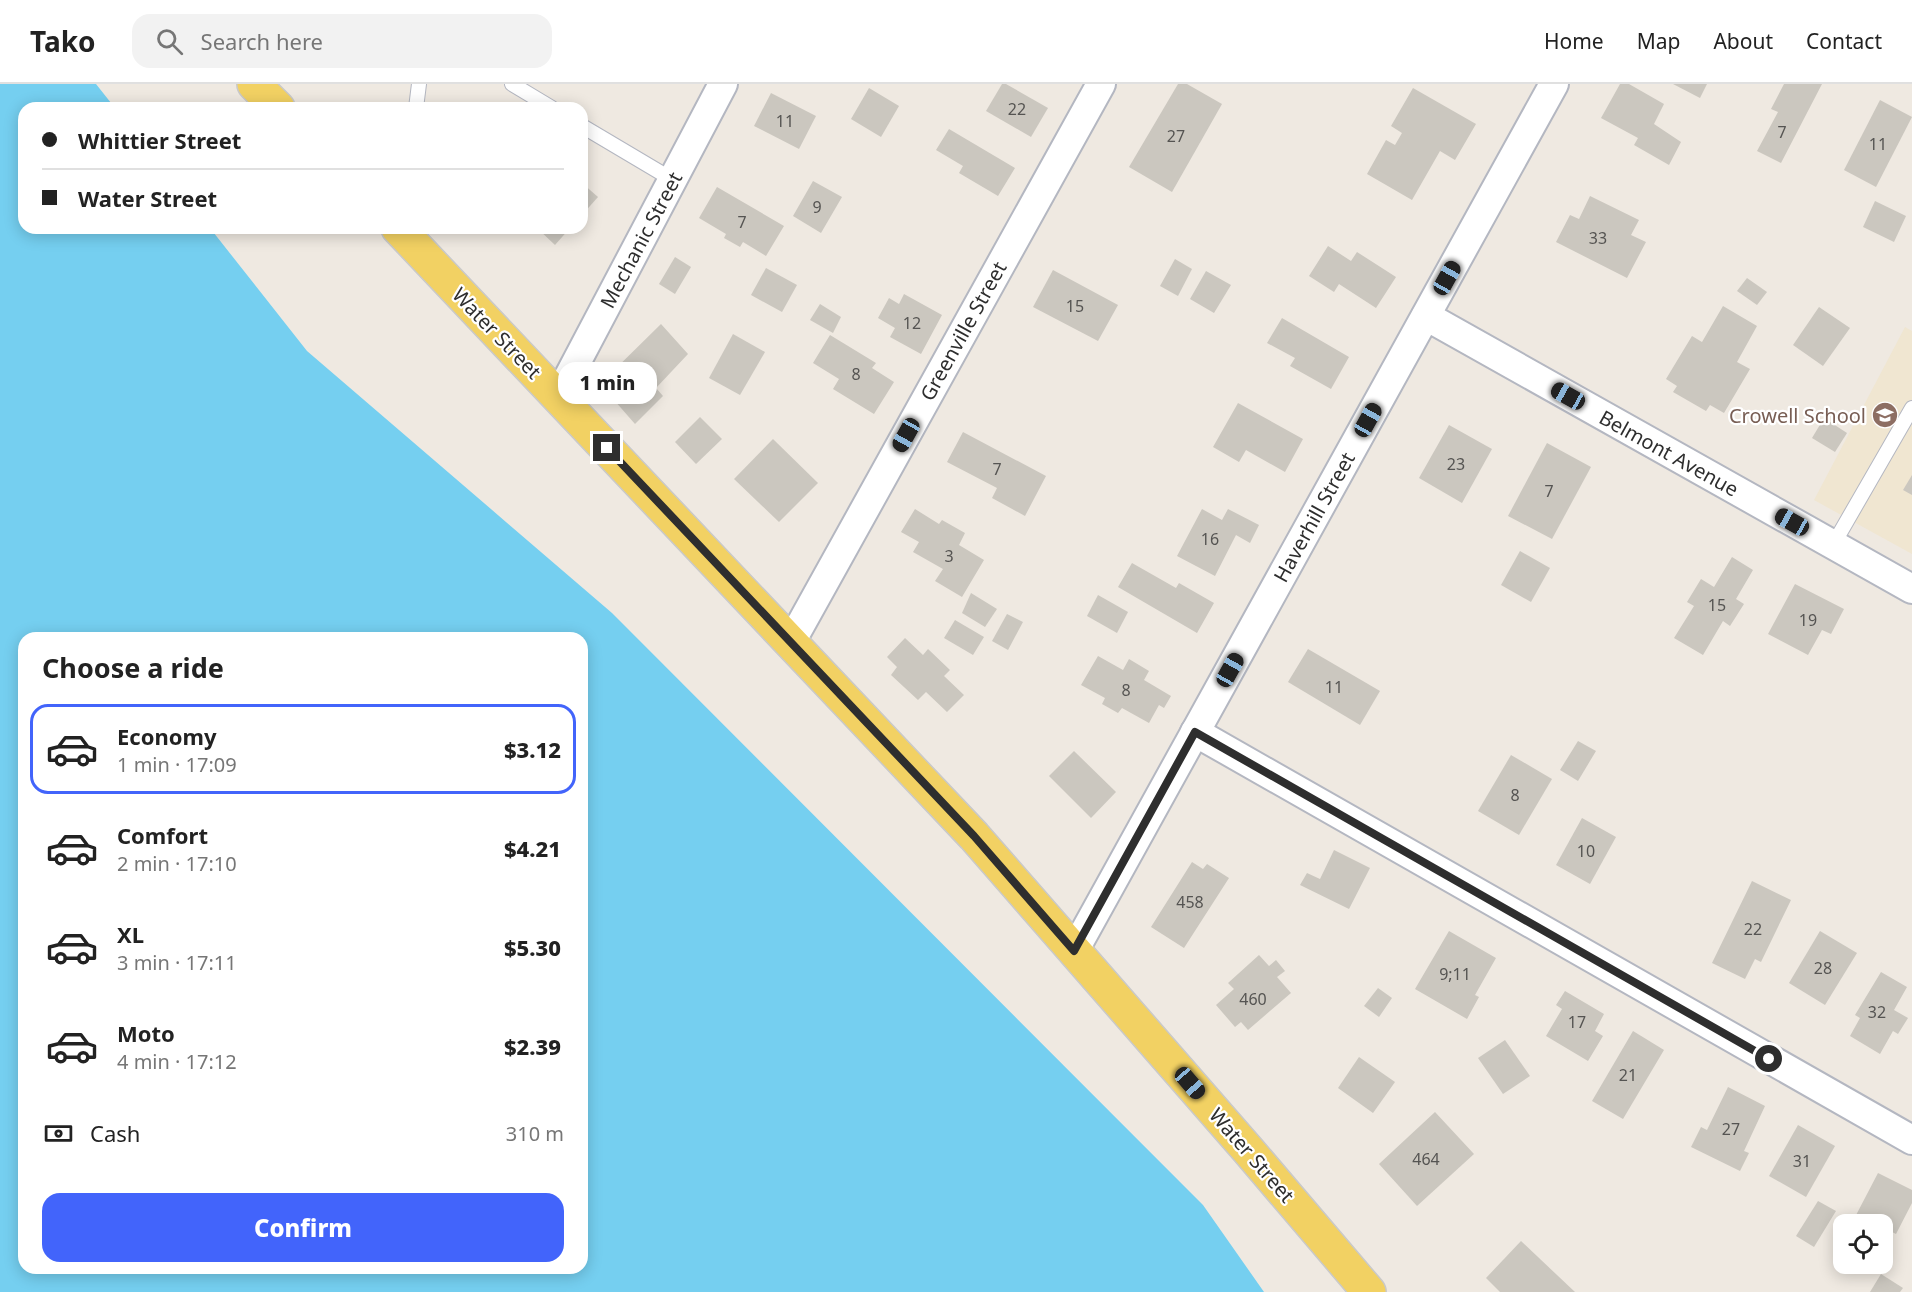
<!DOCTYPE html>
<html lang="en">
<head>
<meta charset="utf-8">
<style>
  body { margin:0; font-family:"Noto Sans",sans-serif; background:#f2f2f2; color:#222; height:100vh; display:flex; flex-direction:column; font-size:22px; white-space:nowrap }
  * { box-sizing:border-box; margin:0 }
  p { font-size:20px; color:#767676 }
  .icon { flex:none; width:33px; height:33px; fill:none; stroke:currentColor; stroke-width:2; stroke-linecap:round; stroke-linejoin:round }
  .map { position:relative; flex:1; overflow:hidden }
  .details { position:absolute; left:18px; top:548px; width:570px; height:642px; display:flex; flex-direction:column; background:#fff; border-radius:18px; box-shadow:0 3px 15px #0003 }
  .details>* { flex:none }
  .hud { position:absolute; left:18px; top:18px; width:570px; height:132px; border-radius:18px; box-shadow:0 3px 15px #0003; display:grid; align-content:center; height:132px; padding:0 24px; background:#fff }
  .buttons { position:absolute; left:1833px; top:1130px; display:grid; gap:12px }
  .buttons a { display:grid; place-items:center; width:60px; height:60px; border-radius:12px; background:#fff; box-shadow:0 3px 15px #0003; font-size:30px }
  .end { position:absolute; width:27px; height:27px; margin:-14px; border:8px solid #2e2e2e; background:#fff; box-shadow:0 0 0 3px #fff }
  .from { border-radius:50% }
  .bubble { position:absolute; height:42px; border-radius:18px; background:#fff; box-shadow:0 3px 15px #0003; font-size:20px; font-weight:800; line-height:42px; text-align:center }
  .car { position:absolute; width:18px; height:36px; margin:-18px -9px; border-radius:8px; box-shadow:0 0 4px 2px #0007; background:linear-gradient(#222 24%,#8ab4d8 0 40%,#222 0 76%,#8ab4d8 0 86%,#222 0) }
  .hud b { display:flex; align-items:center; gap:21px; height:57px; font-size:22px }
  .hud b+b { border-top:2px solid #e0e0e0 }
  .hud i { width:15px; height:15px; background:#222 }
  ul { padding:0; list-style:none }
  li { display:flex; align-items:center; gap:18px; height:90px; margin:0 12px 9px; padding:0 12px; border:3px solid transparent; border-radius:18px }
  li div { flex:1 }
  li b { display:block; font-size:22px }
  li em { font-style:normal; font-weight:800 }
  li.active { border-color:#4264fb }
  li>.icon { width:54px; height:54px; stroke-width:1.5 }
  h2 { padding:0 24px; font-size:27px; line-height:72px }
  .pay { display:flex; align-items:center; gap:15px; height:66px; padding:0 24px; font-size:22px }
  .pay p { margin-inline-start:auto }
  .button { display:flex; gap:12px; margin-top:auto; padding:12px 24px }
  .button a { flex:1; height:69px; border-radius:18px; background:#4264fb; color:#fff; font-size:24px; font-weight:800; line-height:69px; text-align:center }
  header { display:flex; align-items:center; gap:36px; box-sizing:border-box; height:84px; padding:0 30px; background:#fff; border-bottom:2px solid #e0e0e0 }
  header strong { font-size:28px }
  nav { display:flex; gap:33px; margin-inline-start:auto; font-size:21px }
  .search { width:420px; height:54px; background:#f2f2f2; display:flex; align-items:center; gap:15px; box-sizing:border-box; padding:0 21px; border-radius:18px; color:#767676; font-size:22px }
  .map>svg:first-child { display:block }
  .education { fill:#f0e6d1 }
  .water { fill:#75cff0; fill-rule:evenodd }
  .building { fill:#cbc7bf }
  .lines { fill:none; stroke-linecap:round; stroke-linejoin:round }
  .lane-casing { stroke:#b4b7c1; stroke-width:16 }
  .street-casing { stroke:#b4b7c1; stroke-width:32 }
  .primary-casing { stroke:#c9c9c9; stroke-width:36 }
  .lane { stroke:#fff; stroke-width:14 }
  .street { stroke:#fff; stroke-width:28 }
  .primary { stroke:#f2d163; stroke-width:33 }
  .route { stroke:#2e2e2e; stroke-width:8 }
  .labels { text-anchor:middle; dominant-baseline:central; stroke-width:4.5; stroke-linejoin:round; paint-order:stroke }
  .number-label { font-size:16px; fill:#555452 }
  .street-label { font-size:20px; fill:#2e2e2e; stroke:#fff }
  .education-label { font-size:20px; fill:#785e54; stroke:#fff; text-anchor:end }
</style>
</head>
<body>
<header>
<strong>Tako</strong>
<div class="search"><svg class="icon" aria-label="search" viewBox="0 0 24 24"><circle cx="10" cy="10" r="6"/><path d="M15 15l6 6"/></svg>Search here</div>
<nav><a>Home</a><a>Map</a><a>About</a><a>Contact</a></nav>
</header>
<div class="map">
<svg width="1912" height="1208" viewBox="0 0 1912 1208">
  <rect width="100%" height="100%" fill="#efe9e1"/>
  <!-- education -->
  <path class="education" d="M1905 243 1912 247V470L1814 416Z"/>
  <!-- water -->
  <path class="water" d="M0 0H96L115 24H24V144H210L307 267 612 529 1203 1121 1264 1208H0ZM24 554H582V1184H24Z"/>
  <!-- building -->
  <g class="building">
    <path d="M1002 0H1006L1048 24 1031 53 986 27Z"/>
    <path d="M1178 0H1187L1222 20 1172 108 1129 83Z"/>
    <path d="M1620 0H1629L1664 20 1654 40 1681 58 1669 81 1634 61 1638 54 1601 34Z"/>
    <path d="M1673 0H1707L1700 14Z"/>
    <path d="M1784 0H1822L1781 79 1757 67 1778 28 1771 25Z"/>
    <path d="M869 4 899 22 881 53 851 35Z"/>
    <path d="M1413 4 1476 40 1455 76 1440 67 1412 116 1367 90 1386 56 1395 61 1402 49 1391 42Z"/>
    <path d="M771 9 816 32 799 65 754 42Z"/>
    <path d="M1880 16 1912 33 1876 103 1844 86Z"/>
    <path d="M949 45 1015 84 998 112 959 89 963 82 936 66Z"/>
    <path d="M813 97 842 113 821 149 793 132Z"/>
    <path d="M582 99 598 113 582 131Z"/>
    <path d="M717 103 784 142 766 172 743 158 740 163 724 154 726 150 699 134Z"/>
    <path d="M1590 112 1639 136 1631 151 1646 158 1627 194 1556 158 1570 131 1579 135Z"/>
    <path d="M1875 117 1906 132 1894 158 1863 143Z"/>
    <path d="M537 144H570L555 161Z"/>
    <path d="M1328 162 1351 177 1357 168 1396 193 1376 224 1339 200 1334 208 1309 192Z"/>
    <path d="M675 173 691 183 675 210 659 200Z"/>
    <path d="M1175 175 1192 185 1178 212 1160 202Z"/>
    <path d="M766 184 797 201 782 228 751 211Z"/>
    <path d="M1053 186 1118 221 1098 257 1033 223Z"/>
    <path d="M1206 187 1231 201 1214 229 1190 215Z"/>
    <path d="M1747 194 1767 208 1757 221 1737 207Z"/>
    <path d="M904 210 942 231 921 270 890 253 895 244 878 234 889 214 899 220Z"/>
    <path d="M820 220 841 233 833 249 810 236Z"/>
    <path d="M1723 222 1757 242 1737 278 1750 285 1724 329 1710 321 1706 327 1673 308 1677 302 1666 295 1692 252 1702 258Z"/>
    <path d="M1819 223 1850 244 1823 282 1793 261Z"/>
    <path d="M1282 234 1349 273 1331 305 1290 282 1295 274 1267 259Z"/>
    <path d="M661 240 688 270 656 304 663 312 635 340 600 300Z"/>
    <path d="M733 250 765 268 740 311 709 294Z"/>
    <path d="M830 251 876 279 872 284 894 298 874 330 833 305 839 295 813 279Z"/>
    <path d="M1238 319 1303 355 1285 388 1246 366 1239 378 1213 363Z"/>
    <path d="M700 333 722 355 696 380 675 358Z"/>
    <path d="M1824 334 1847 349 1835 368 1812 354Z"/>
    <path d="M1449 341 1492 365 1462 419 1419 394Z"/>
    <path d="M963 348 1046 392 1025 432 992 414 997 404 947 378Z"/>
    <path d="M773 355 818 399 779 438 734 395Z"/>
    <path d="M1547 359 1591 383 1552 455 1508 432Z"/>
    <path d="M1912 391V411L1903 406Z"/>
    <path d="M915 425 939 440 942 436 965 449 959 461 984 476 962 513 935 497 943 485 913 468 919 458 901 448Z"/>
    <path d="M1202 425 1222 436 1228 425 1259 441 1250 459 1236 451 1215 492 1177 472Z"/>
    <path d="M1520 467 1550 484 1531 518 1501 501Z"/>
    <path d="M1732 473 1753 486 1736 515 1744 520 1730 542 1723 537 1703 571 1674 554 1694 522 1687 518 1701 495 1714 503Z"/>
    <path d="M1132 479 1176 504 1179 499 1214 519 1197 549 1118 503Z"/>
    <path d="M1795 500 1844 525 1831 550 1822 546 1808 571 1768 550Z"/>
    <path d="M971 509 997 525 985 543 962 529Z"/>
    <path d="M1098 511 1128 528 1117 549 1087 532Z"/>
    <path d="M1007 530 1023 538 1008 566 992 557Z"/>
    <path d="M955 536 984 553 973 571 944 554Z"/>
    <path d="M905 554 923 571 928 565 950 586 944 592 964 611 947 628 926 608 918 616 891 591 897 583 887 573Z"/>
    <path d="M1308 565 1380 607 1360 641 1288 598Z"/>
    <path d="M1098 572 1123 586 1129 575 1149 587 1144 596 1171 612 1164 624 1159 621 1149 639 1122 624 1118 629 1102 620 1105 614 1081 601Z"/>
    <path d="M1578 657 1596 667 1578 697 1560 686Z"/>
    <path d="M1074 667 1116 708 1091 734 1049 692Z"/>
    <path d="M1511 671 1552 695 1519 751 1478 727Z"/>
    <path d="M1582 734 1616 753 1590 800 1556 781Z"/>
    <path d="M1334 766 1370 784 1349 825 1300 801 1307 789 1320 795Z"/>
    <path d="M1192 778 1203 785 1207 780 1229 794 1184 864 1151 843Z"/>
    <path d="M1752 797 1791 816 1761 878 1755 875 1745 895 1712 879Z"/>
    <path d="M1449 847 1496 874 1475 911 1479 913 1467 935 1415 905Z"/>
    <path d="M1820 847 1857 869 1825 921 1789 899Z"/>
    <path d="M1259 871 1269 882 1276 876 1285 887 1277 893 1291 909 1248 946 1241 938 1235 943 1216 921 1234 905 1228 899Z"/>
    <path d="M1881 888 1907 903 1894 926 1908 934 1898 950 1893 947 1880 970 1850 952 1860 934 1855 931Z"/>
    <path d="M1378 904 1392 914 1379 933 1364 922Z"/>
    <path d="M1565 907 1604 930 1595 947 1603 952 1588 977 1546 952 1562 925 1556 921Z"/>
    <path d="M1633 947 1664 966 1623 1035 1592 1017Z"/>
    <path d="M1505 956 1530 992 1503 1010 1478 974Z"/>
    <path d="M1359 973 1395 998 1373 1029 1338 1004Z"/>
    <path d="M1728 1003 1765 1022 1744 1067 1749 1069 1740 1087 1691 1063 1701 1043 1707 1046Z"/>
    <path d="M1435 1028 1474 1070 1417 1122 1379 1080Z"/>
    <path d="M1798 1041 1835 1062 1806 1113 1769 1092Z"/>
    <path d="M1878 1089 1912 1106V1119L1896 1150 1882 1143V1140H1863L1854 1135Z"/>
    <path d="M1818 1117 1836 1127 1814 1163 1796 1152Z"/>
    <path d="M1521 1157 1575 1208H1500L1486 1194Z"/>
    <path d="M1881 1190 1903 1204 1900 1208H1870Z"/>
  </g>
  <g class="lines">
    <!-- lane casing -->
    <g class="lane-casing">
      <g id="lane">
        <path d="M512 0 552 24"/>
        <path d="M416 24 419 0"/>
        <path d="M582 42 673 96"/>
        <path d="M1833 461 1912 324"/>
      </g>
    </g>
    <!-- street casing -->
    <g class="street-casing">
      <g id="street">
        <path d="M1426 232 1912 505"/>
        <path d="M558 313 723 0"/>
        <path d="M791 558 1101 0"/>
        <path d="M1195 648 1912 1056"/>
        <path d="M1074 867 1554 0"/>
      </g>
    </g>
    <!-- primary casing -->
    <g class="primary-casing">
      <g id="primary">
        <path d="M254 0 278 24"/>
        <path d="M398 144 974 752 1248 1066 1369 1208"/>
      </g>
    </g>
    <!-- lane -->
    <use href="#lane" class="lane"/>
    <!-- street -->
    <use href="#street" class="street"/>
    <!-- primary -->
    <use href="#primary" class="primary"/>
  </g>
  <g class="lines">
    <!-- route -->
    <path class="route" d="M607 364 974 752 1074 867 1195 648 1769 975"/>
  </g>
  <!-- icons -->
  <defs>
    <g id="school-disc" transform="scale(1.35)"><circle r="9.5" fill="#8d6e63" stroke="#fff"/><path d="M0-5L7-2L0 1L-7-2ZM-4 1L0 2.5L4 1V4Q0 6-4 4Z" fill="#fff"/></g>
  </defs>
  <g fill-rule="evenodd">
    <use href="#school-disc" x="1885" y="331"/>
  </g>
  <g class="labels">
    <!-- number labels -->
    <g class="number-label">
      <text x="1017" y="25">22</text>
      <text x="785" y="37">11</text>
      <text x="1782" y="48">7</text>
      <text x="1176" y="52">27</text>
      <text x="1878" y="60">11</text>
      <text x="817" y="123">9</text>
      <text x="742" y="138">7</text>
      <text x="1598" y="154">33</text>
      <text x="1075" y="222">15</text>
      <text x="912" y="239">12</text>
      <text x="856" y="290">8</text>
      <text x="1456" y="380">23</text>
      <text x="997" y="385">7</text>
      <text x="1549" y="407">7</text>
      <text x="1210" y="455">16</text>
      <text x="949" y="472">3</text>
      <text x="1717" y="521">15</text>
      <text x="1808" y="536">19</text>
      <text x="1334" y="603">11</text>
      <text x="1126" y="606">8</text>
      <text x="1515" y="711">8</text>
      <text x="1586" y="767">10</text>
      <text x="1190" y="818">458</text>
      <text x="1753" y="845">22</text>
      <text x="1823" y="884">28</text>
      <text x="1455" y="890">9;11</text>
      <text x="1253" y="915">460</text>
      <text x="1877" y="928">32</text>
      <text x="1577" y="938">17</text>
      <text x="1628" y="991">21</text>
      <text x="1731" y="1045">27</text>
      <text x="1426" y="1075">464</text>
      <text x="1802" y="1077">31</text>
    </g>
    <!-- street labels -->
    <g class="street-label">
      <text transform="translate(641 156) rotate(-62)">Mechanic Street</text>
      <text transform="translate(963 247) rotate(-61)">Greenville Street</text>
      <text transform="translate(497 249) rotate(46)">Water Street</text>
      <text transform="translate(1669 369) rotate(29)">Belmont Avenue</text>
      <text transform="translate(1314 433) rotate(-61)">Haverhill Street</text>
      <text transform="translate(1252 1071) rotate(49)">Water Street</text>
    </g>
    <!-- education labels -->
    <g class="education-label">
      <text x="1866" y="331">Crowell School</text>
    </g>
  </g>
</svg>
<div class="buttons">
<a><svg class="icon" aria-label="locate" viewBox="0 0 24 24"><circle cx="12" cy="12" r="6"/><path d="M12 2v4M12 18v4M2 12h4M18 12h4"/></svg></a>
</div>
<i class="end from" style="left:1769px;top:975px"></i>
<i class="end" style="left:607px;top:364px"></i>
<div class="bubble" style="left:558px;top:278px;width:99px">1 min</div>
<i class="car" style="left:1447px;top:194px;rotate:29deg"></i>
<i class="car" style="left:1568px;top:312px;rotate:299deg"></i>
<i class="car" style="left:1368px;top:336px;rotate:29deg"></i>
<i class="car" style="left:906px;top:351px;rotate:209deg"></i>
<i class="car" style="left:1792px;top:438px;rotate:299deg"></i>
<i class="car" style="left:1230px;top:586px;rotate:29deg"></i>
<i class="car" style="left:1190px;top:999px;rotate:139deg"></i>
<div class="hud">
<b><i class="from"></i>Whittier Street</b>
<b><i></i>Water Street</b>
</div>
<section class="details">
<h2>Choose a ride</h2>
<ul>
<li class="active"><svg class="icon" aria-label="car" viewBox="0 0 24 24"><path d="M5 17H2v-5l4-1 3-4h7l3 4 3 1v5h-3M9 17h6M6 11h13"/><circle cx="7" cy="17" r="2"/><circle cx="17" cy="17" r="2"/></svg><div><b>Economy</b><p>1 min · 17:09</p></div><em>$3.12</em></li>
<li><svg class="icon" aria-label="car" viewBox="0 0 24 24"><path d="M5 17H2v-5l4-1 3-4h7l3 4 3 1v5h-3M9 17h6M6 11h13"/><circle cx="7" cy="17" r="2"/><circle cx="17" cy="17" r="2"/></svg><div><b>Comfort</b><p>2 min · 17:10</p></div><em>$4.21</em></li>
<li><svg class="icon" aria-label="car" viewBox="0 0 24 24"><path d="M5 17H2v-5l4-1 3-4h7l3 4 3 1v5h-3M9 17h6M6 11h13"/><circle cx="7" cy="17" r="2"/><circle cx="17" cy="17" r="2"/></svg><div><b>XL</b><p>3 min · 17:11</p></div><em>$5.30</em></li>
<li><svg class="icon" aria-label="car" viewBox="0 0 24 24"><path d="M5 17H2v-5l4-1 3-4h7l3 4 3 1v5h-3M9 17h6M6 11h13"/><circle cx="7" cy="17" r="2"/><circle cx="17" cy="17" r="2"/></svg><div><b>Moto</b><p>4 min · 17:12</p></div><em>$2.39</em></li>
</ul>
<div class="pay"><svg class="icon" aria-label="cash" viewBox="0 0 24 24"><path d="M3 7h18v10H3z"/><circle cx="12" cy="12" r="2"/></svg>Cash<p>310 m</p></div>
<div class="button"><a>Confirm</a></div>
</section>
</div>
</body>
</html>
